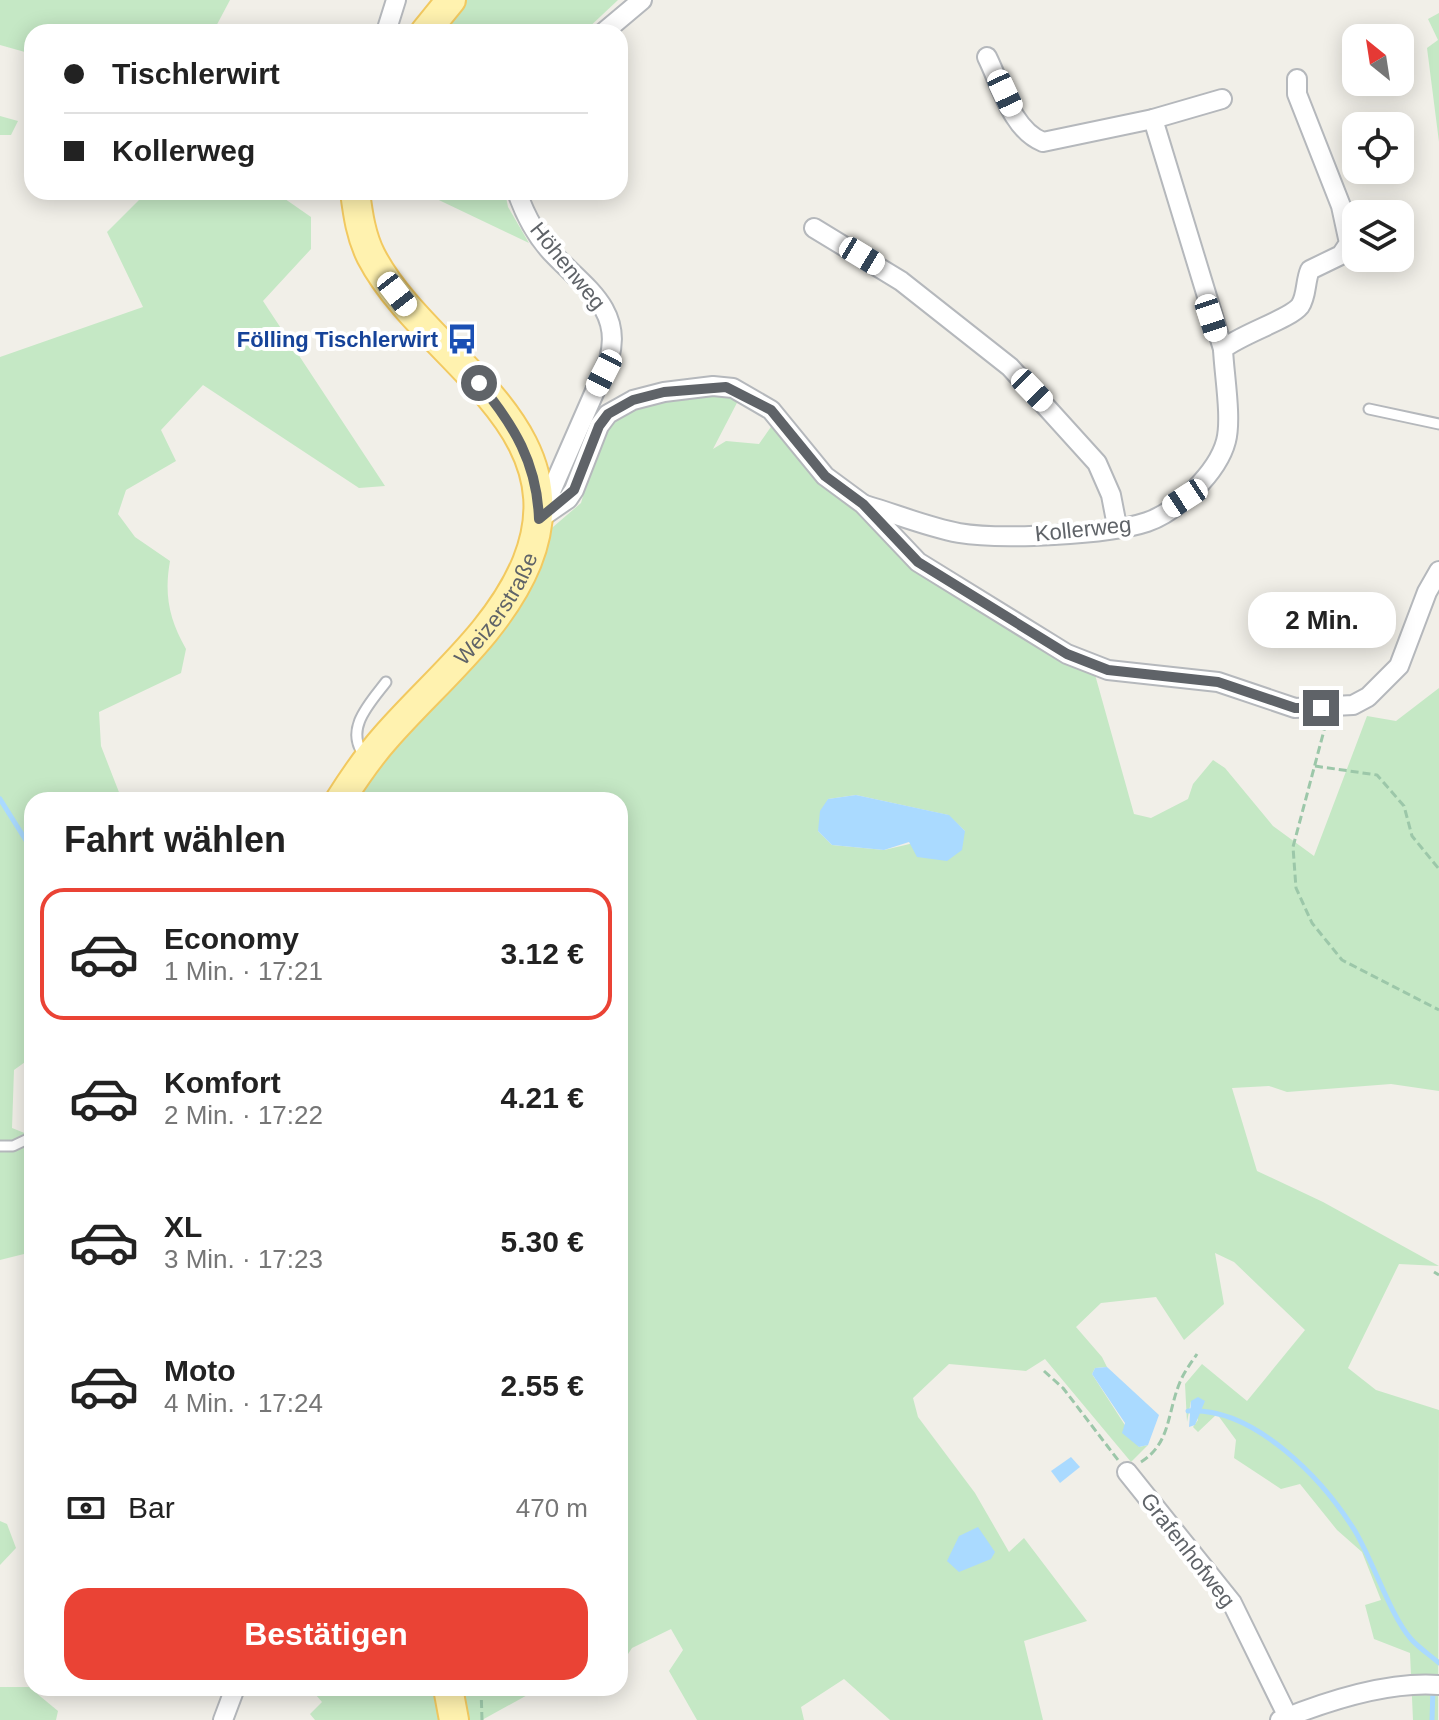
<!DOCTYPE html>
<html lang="de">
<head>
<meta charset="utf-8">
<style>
  body { margin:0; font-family:Arial,sans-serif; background:#f6f6f6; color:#222; height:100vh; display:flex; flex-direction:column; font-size:30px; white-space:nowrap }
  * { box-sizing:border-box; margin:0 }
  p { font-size:26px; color:#767676 }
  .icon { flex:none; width:44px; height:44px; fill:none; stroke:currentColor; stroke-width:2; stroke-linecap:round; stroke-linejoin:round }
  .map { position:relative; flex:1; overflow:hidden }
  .sheet { position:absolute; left:24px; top:792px; width:604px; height:904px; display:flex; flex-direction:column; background:#fff; border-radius:24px; box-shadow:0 4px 20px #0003 }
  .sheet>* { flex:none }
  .banner { position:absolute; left:24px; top:24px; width:604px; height:176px; border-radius:24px; box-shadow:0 4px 20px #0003; display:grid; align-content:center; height:176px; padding:0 40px; background:#fff }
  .needle { width:52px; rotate:330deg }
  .tools { position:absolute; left:1342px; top:24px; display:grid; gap:16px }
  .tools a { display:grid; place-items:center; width:72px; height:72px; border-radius:16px; background:#fff; box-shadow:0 4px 20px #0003; font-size:40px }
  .end { position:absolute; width:36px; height:36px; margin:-18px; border:10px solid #5f6368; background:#fff; box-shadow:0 0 0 4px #fff }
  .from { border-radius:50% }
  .bubble { position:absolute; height:56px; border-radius:24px; background:#fff; box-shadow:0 4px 20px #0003; font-size:26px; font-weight:700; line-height:56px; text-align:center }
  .car { position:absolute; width:24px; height:48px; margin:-24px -12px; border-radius:10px; box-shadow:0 0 6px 2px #0007; background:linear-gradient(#fff 24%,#345 0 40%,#fff 0 76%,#345 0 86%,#fff 0) }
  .banner b { display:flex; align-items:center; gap:28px; height:76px; font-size:30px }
  .banner b+b { border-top:2px solid #e0e0e0 }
  .banner i { width:20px; height:20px; background:#222 }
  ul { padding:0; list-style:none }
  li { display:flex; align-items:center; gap:24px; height:132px; margin:0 16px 12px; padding:0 24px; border:4px solid transparent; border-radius:24px }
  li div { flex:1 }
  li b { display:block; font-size:30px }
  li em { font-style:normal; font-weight:700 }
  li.on { border-color:#ea4335 }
  li>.icon { width:72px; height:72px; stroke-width:1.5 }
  h2 { padding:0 40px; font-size:36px; line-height:96px }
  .pay { display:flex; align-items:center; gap:20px; height:88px; padding:0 40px; font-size:30px }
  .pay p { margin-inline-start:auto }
  .button { display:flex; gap:16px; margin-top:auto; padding:16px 40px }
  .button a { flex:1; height:92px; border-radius:24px; background:#ea4335; color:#fff; font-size:32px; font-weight:700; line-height:92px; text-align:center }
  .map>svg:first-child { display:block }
  .green { fill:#c5e8c5; fill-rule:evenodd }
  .water { fill:#aadaff }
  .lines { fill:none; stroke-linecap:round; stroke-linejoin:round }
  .stream { stroke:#aadaff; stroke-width:5 }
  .service-casing { stroke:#b5b8bc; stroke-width:13 }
  .minor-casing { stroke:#b5b8bc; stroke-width:22 }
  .primary-casing { stroke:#f2c960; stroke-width:32 }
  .path { stroke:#9cc7a9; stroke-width:3; stroke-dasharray:8 4; stroke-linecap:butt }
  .service { stroke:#fff; stroke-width:9 }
  .minor { stroke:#fff; stroke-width:18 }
  .primary { stroke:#fff2af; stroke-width:28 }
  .route { stroke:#5f6368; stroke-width:10 }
  .labels { text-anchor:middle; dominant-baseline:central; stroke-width:8; stroke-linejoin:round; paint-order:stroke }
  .street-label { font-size:22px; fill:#5f6368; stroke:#fff }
  .transit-label { font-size:22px; font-weight:bold; fill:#164399; stroke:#fff; text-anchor:end }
</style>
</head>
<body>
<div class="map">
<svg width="1439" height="1720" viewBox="0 0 1439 1720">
  <rect width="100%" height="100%" fill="#f1efe8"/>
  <!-- green -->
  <g class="green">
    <path d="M0 0H230L213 32H32V54L0 45Z"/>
    <path d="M464 0H618L584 32H438Z"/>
    <path d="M1439 13V142L1427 48 1438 40 1428 19Z"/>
    <path d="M0 116 18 121 11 135H0Z"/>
    <path d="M147 192H275L311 217V249L263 301 385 486 359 488 203 385 161 430 176 461 126 490 118 514 135 537 170 561C164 595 169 619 186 649L181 673 99 712 101 746 122 800H32V1057L14 1070 12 1128 32 1136V1252L0 1260V357L143 307 107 232Z"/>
    <path d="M422 192H505L508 207 529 243Z"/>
    <path d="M698 391 740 397 713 449 726 441 759 444 775 421 898 552 1094 671 1134 814 1151 818 1188 799 1193 784 1213 760 1225 768 1273 826 1314 856 1367 716 1396 721 1439 688V1091L1391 1084 1287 1092 1269 1086 1232 1088 1257 1171 1323 1202 1439 1266 1399 1264 1348 1368 1376 1390 1439 1410 1438 1720H1413L1410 1653 1374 1639 1365 1605 1381 1600 1362 1552 1337 1530 1300 1484 1281 1489 1234 1458 1236 1440 1217 1414 1198 1432 1193 1427 1198 1420 1191 1401 1187 1422 1185 1384 1202 1364 1247 1401 1305 1330 1234 1262 1215 1253 1224 1304 1184 1340 1156 1297 1101 1303 1076 1327 1102 1357 1107 1367 1095 1368 1092 1374 1139 1447 1148 1445 1131 1462 1045 1359 1026 1371 949 1364 913 1398 918 1417 975 1493 1009 1552 1024 1538 1087 1621 1024 1641 1043 1720H890L844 1679 801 1707 804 1720H697L669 1671 683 1650 671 1629 632 1648 620 1666V800H352L546 533 581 503 601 433 625 409ZM856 795 948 815 965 831 884 850 832 845 818 831 828 799Z"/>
    <path d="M0 1521 7 1524 16 1548 0 1565Z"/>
    <path d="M0 1687H29L58 1711 56 1720H0Z"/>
    <path d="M298 1688H434L440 1720H315L310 1714 322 1702 316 1695Z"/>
    <path d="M463 1688H540L482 1720H469Z"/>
  </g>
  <!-- water -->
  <g class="water">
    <path d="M856 795 949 815 965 831 962 850 947 861 917 857 909 842 884 850 832 845 818 831 820 811 828 799Z"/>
    <path d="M1107 1367 1159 1415 1148 1445 1139 1447 1122 1433 1125 1423 1092 1374 1095 1368Z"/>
    <path d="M1198 1397 1205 1401 1195 1425 1189 1427 1191 1401Z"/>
    <path d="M1071 1457 1080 1467 1060 1483 1051 1471Z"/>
    <path d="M978 1527 995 1552 991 1559 959 1572 947 1561 959 1536Z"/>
  </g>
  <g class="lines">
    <!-- stream -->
    <g class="stream">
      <path d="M0 799 32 850"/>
      <path d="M1188 1411C1254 1407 1322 1478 1355 1531 1373 1561 1390 1615 1411 1639 1419 1648 1430 1655 1439 1663"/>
      <path d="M1432 1720 1433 1689"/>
    </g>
    <!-- service casing -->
    <g class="service-casing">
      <g id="service">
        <path d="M1369 409 1439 424"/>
        <path d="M364 755C344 729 370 703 386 682"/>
        <path d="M0 1146H13L32 1137"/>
      </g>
    </g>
    <!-- minor casing -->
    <g class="minor-casing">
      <g id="minor">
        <path d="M386 32 396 0"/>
        <path d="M604 32 642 0"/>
        <path d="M987 57C1001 85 1012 130 1043 142L1153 119 1222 99"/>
        <path d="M1153 119 1223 349"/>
        <path d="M517 192C525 215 538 239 555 256 585 287 623 310 609 359L542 512"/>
        <path d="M814 228 901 281 1010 367 1097 463 1111 495 1117 526"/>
        <path d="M865 505C896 514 927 527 959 533 1000 540 1108 535 1147 522 1177 512 1218 472 1226 441 1232 418 1224 374 1223 349 1241 334 1290 319 1300 306 1307 296 1305 281 1310 270L1341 255 1349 243 1341 206 1297 94V79"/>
        <path d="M539 519 568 499 574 490 599 426 608 414 633 400 664 392 713 386 733 388 771 410 825 476 863 504 918 562 1067 654 1108 670 1218 682 1295 708 1353 705 1368 697 1399 666 1427 592 1439 571"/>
        <path d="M1127 1472 1232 1603 1288 1717"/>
        <path d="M223 1720 235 1688"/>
        <path d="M1280 1720C1327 1701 1388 1681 1439 1685"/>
      </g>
    </g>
    <!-- primary casing -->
    <g class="primary-casing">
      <g id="primary">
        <path d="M425 32 451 0"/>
        <path id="s1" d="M340 800C354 778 369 756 386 737 434 682 499 631 527 562 582 424 424 358 371 256 361 236 358 215 355 192"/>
        <path d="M448 1688 454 1720"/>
      </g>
    </g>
    <!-- path -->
    <g class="path">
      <path d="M1326 723 1293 847 1296 888 1312 923 1342 960 1439 1010"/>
      <path d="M1315 766 1377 775 1404 806 1412 836 1439 869"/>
      <path d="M1434 1272 1439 1275"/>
      <path d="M1044 1371 1063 1388 1118 1460"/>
      <path d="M1141 1462C1171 1443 1167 1413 1180 1382 1184 1372 1191 1363 1197 1354"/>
      <path d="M481 1688 482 1720"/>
    </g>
    <!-- service -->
    <use href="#service" class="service"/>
    <!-- minor -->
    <use href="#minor" class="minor"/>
    <!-- primary -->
    <use href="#primary" class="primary"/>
  </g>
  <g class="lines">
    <!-- route -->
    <path class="route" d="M479 383C514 425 537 463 539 519L574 490 599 426 608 414 633 400 664 392 726 387 771 410 825 476 863 504 918 562 1067 654 1108 670 1218 682 1295 708H1321"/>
  </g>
  <!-- icons -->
  <defs>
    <g id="bus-bare" transform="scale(2.4)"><path d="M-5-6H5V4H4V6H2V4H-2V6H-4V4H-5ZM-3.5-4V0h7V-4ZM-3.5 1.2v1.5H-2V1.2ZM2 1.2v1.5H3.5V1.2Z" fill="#1a4fb4" stroke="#fff" stroke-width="2.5" paint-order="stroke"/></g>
  </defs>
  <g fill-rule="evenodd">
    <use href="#bus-bare" x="462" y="339"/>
  </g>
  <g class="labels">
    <!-- street labels -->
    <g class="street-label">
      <text transform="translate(568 266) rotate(51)">Höhenweg</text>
      <text transform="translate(1083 529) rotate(-6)">Kollerweg</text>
      <text stroke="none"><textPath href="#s1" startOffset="248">Weizerstraße</textPath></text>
      <text transform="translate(1188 1550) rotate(52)">Grafenhofweg</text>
    </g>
    <!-- transit labels -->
    <g class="transit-label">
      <text x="438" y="339">Fölling Tischlerwirt</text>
    </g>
  </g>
</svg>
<div class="tools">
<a><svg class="needle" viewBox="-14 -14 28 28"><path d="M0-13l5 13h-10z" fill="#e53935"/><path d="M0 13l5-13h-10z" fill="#767676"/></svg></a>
<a><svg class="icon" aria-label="locate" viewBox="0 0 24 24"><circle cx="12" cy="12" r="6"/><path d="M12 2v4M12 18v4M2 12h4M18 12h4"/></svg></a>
<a><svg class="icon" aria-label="layers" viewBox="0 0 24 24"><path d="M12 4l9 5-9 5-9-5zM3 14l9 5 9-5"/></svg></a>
</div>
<i class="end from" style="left:479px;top:383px"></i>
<i class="end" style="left:1321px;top:708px"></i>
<div class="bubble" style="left:1248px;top:592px;width:148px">2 Min.</div>
<i class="car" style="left:1005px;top:93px;rotate:155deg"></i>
<i class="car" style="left:862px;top:256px;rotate:121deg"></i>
<i class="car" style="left:397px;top:294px;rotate:142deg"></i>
<i class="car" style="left:1211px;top:318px;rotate:162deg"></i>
<i class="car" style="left:604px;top:373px;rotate:207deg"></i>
<i class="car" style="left:1032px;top:390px;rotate:136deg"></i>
<i class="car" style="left:1185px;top:498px;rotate:237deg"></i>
<div class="banner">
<b><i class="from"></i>Tischlerwirt</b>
<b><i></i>Kollerweg</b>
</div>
<section class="sheet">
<h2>Fahrt wählen</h2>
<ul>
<li class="on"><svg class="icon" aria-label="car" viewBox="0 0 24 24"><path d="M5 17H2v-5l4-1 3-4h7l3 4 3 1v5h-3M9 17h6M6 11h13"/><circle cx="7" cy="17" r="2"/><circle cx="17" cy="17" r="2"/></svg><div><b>Economy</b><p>1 Min. · 17:21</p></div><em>3.12 €</em></li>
<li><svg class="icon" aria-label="car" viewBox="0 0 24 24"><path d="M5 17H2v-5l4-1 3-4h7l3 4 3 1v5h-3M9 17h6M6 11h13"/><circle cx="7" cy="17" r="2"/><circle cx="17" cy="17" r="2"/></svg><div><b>Komfort</b><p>2 Min. · 17:22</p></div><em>4.21 €</em></li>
<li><svg class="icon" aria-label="car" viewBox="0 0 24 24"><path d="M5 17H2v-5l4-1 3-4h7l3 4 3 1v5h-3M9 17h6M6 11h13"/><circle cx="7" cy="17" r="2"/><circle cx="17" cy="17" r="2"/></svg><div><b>XL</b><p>3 Min. · 17:23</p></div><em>5.30 €</em></li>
<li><svg class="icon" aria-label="car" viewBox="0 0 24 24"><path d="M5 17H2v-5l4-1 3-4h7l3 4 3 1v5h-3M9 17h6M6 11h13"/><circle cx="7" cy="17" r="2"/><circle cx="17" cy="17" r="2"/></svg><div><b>Moto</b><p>4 Min. · 17:24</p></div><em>2.55 €</em></li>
</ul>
<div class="pay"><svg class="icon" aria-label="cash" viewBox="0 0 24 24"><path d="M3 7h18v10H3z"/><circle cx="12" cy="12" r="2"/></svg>Bar<p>470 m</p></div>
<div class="button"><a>Bestätigen</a></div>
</section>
</div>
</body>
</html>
